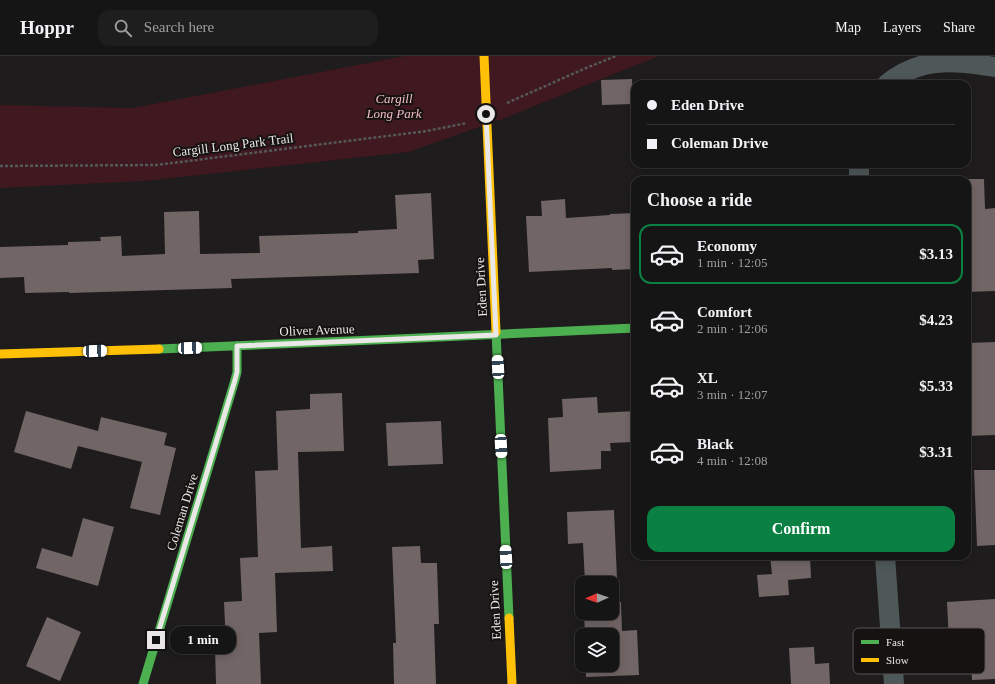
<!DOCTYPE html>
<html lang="en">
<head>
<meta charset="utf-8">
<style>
  body { margin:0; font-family:Georgia,serif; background:#1f1e1e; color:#f1f3f6; height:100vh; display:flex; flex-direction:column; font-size:15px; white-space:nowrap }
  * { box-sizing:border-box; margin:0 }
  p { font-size:13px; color:#9e9fa0 }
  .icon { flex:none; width:22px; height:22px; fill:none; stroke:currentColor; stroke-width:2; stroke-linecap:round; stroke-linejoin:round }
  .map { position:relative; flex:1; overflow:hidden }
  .side { position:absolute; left:631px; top:120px; width:340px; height:384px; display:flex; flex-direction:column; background:#161515; border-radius:12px; box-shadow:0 2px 10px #0003,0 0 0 1px #353434 }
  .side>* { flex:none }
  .banner { position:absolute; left:631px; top:24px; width:340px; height:88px; border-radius:12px; box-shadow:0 2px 10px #0003,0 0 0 1px #353434; display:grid; align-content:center; height:88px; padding:0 16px; background:#161515 }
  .needle { width:26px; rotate:268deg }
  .controls { position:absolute; left:575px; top:520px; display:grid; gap:8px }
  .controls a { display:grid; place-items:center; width:44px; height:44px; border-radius:8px; background:#161515; box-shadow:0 2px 10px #0003,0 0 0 1px #353434; font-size:20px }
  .end { position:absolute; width:18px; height:18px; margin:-9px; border:5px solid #eae7e7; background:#111; box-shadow:0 0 0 2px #111 }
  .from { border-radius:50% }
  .bubble { position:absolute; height:28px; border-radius:12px; background:#161515; box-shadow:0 2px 10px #0003,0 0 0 1px #353434; font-size:13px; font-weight:700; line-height:28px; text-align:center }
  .car { position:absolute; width:12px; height:24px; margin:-12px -6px; border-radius:5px; box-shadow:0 0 3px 1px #0007; background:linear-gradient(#fff 24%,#345 0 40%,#fff 0 76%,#345 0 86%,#fff 0) }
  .banner b { display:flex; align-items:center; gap:14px; height:38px; font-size:15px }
  .banner b+b { border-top:1px solid #353434 }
  .banner i { width:10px; height:10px; background:#f1f3f6 }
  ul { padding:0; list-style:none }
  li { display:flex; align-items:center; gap:12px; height:60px; margin:0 8px 6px; padding:0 8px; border:2px solid transparent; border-radius:12px }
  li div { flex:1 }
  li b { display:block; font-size:15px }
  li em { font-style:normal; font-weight:700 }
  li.selected { border-color:#0b8043 }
  li>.icon { width:36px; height:36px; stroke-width:1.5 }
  h2 { padding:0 16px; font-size:18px; line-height:48px }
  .primary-button { display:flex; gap:8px; margin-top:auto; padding:8px 16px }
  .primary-button a { flex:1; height:46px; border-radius:12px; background:#0b8043; color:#fff; font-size:16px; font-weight:700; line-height:46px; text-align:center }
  header { display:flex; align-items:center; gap:24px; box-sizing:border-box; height:56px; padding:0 20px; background:#161515; border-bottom:1px solid #353434 }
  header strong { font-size:19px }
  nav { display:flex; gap:22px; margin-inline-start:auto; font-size:14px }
  .search { width:280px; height:36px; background:#1f1e1e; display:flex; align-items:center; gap:10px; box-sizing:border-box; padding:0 14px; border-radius:12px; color:#9e9fa0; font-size:15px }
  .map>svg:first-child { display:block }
  .green { fill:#40181f }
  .building { fill:#726566 }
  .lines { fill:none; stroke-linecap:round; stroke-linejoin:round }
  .path { stroke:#545858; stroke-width:2.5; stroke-dasharray:3 2; stroke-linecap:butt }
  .street { stroke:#4f5858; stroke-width:20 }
  .fast { stroke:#4caf50; stroke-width:9 }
  .slow { stroke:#ffc107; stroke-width:9 }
  .route { stroke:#eae7e7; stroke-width:5 }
  .labels { text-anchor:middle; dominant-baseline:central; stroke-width:4; stroke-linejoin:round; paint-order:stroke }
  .park-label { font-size:13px; font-style:italic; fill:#f5bfc4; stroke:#161212 }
  .street-label { font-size:13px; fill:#eae7e7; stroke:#161212 }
  .key { fill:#161212; stroke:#565252; stroke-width:1 }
  .key-label { font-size:11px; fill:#eae7e7 }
</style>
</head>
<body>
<header>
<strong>Hoppr</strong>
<div class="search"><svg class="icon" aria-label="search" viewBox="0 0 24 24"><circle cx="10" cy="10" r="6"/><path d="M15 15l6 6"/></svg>Search here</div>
<nav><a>Map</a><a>Layers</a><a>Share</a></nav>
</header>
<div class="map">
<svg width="995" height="628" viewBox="0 0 995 628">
  <rect width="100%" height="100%" fill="#1e1c1c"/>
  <!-- green -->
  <path class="green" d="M405 0H659L505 62 408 96 144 125 0 132V49L132 52Z"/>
  <!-- building -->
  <g class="building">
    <path d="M632 23 633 48 602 49 601 24Z"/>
    <path d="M967 123H984L985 153 995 152V235L967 236Z"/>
    <path d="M431 137 434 203 418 204 419 217 231 223 232 232 69 237V236L25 237 24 221 0 222V191L68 189V186L101 185 100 181 121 180 122 200 165 198 164 156 199 155 200 198 260 197 259 180 358 177V175L397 173 395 139Z"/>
    <path d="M565 143 566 162 610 159V158L635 157V213L612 214V212L529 216 526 160H542L541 145Z"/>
    <path d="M995 286V379L967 380V287Z"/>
    <path d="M342 337 344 395 298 396 301 492 332 490 333 515 275 517 277 576 259 577 261 628H216L215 591H226L224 546 242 545 240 502 258 501 255 415 278 414 276 355 310 353V338Z"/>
    <path d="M597 341 598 357 635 355V386L610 387 611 395H601V413L550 416 548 362 563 361 562 343Z"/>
    <path d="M26 355 98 375 101 361 167 377 164 389 176 392 160 459 130 452 142 406 78 390 71 413 14 396Z"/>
    <path d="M441 365 443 408 388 410 386 367Z"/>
    <path d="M974 414H995V489L977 490Z"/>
    <path d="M614 454 618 546H621L622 575 637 574 639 619 586 621V609H612V579H585L584 557H612V527H585L583 487 568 488 567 456Z"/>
    <path d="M83 462 114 471 98 530 36 512 42 492 72 501Z"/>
    <path d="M420 490 421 507H437L439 568H434L436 628H394L393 587H396L392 491Z"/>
    <path d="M770 500H810L811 522 788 524 789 539 759 541 757 519 772 518Z"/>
    <path d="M995 543V623L972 624 971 606 950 607 947 546Z"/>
    <path d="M47 561 81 576 60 625 26 610Z"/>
    <path d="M814 591 815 608 829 607 830 628H791L789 592Z"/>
  </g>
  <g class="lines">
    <!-- path -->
    <g class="path">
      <path d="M507 47 586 12 616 0"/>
      <path d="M0 110 156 109 427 75 467 67"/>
    </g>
    <!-- street -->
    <g class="street">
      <path d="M887 28C921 0 954 5 995 11"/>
      <path d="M859 108V124"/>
      <path d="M885 500 894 628"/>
    </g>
    <!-- fast -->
    <g class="fast">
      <path d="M496 276 509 562"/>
      <path d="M159 293 397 283 635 272"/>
      <path d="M143 628 235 324 237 316V290"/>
    </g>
    <!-- slow -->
    <g class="slow">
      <path d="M484 0 496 276"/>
      <path d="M0 298 159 293"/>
      <path d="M509 562 512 628"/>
    </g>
  </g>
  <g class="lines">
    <!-- route -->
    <path class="route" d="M156 584 235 324 237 316V290L496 279 486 58"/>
  </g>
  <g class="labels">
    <!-- park labels -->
    <g class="park-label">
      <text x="394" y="42">Cargill<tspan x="394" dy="15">Long Park</tspan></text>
    </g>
    <!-- street labels -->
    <g class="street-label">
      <text transform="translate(233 89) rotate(-7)">Cargill Long Park Trail</text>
      <text transform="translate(481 231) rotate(-93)">Eden Drive</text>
      <text transform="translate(317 274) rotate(-2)">Oliver Avenue</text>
      <text transform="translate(182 456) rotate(-73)">Coleman Drive</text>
      <text transform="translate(495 554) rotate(-93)">Eden Drive</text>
    </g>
  </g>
  <!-- legend -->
  <rect x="853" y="572" width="132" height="46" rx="6" class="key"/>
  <rect x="861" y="584" width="18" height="4" fill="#4caf50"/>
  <rect x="861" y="602" width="18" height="4" fill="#ffc107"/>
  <g class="key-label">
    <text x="886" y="590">Fast</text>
    <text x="886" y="608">Slow</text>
  </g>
</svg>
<div class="controls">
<a><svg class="needle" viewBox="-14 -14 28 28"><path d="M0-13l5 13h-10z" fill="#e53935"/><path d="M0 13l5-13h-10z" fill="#9e9fa0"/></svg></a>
<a><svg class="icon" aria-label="layers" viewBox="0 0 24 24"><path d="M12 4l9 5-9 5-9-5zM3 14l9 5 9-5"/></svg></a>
</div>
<i class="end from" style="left:486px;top:58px"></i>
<i class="end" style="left:156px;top:584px"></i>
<div class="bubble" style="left:170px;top:570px;width:66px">1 min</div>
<i class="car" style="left:190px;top:292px;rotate:88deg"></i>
<i class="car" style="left:95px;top:295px;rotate:88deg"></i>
<i class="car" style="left:498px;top:311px;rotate:357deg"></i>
<i class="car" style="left:501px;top:390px;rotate:177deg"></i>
<i class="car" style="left:506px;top:501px;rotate:357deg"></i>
<div class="banner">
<b><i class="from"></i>Eden Drive</b>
<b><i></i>Coleman Drive</b>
</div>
<section class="side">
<h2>Choose a ride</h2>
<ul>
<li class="selected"><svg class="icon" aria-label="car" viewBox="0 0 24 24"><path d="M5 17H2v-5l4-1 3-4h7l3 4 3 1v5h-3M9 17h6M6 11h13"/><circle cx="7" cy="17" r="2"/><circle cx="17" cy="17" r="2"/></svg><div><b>Economy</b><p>1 min · 12:05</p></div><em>$3.13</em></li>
<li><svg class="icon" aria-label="car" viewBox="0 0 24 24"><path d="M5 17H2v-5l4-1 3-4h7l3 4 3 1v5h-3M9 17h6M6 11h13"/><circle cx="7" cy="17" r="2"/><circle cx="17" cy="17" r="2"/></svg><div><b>Comfort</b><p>2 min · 12:06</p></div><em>$4.23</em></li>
<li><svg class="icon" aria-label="car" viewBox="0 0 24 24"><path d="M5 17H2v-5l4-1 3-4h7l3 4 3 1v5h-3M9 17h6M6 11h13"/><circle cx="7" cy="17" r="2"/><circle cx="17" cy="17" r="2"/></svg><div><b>XL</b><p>3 min · 12:07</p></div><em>$5.33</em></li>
<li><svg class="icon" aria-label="car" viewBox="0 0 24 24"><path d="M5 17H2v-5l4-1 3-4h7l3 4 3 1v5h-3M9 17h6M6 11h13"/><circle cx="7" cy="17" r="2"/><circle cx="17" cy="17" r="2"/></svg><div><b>Black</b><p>4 min · 12:08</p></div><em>$3.31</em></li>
</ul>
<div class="primary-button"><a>Confirm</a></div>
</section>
</div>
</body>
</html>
